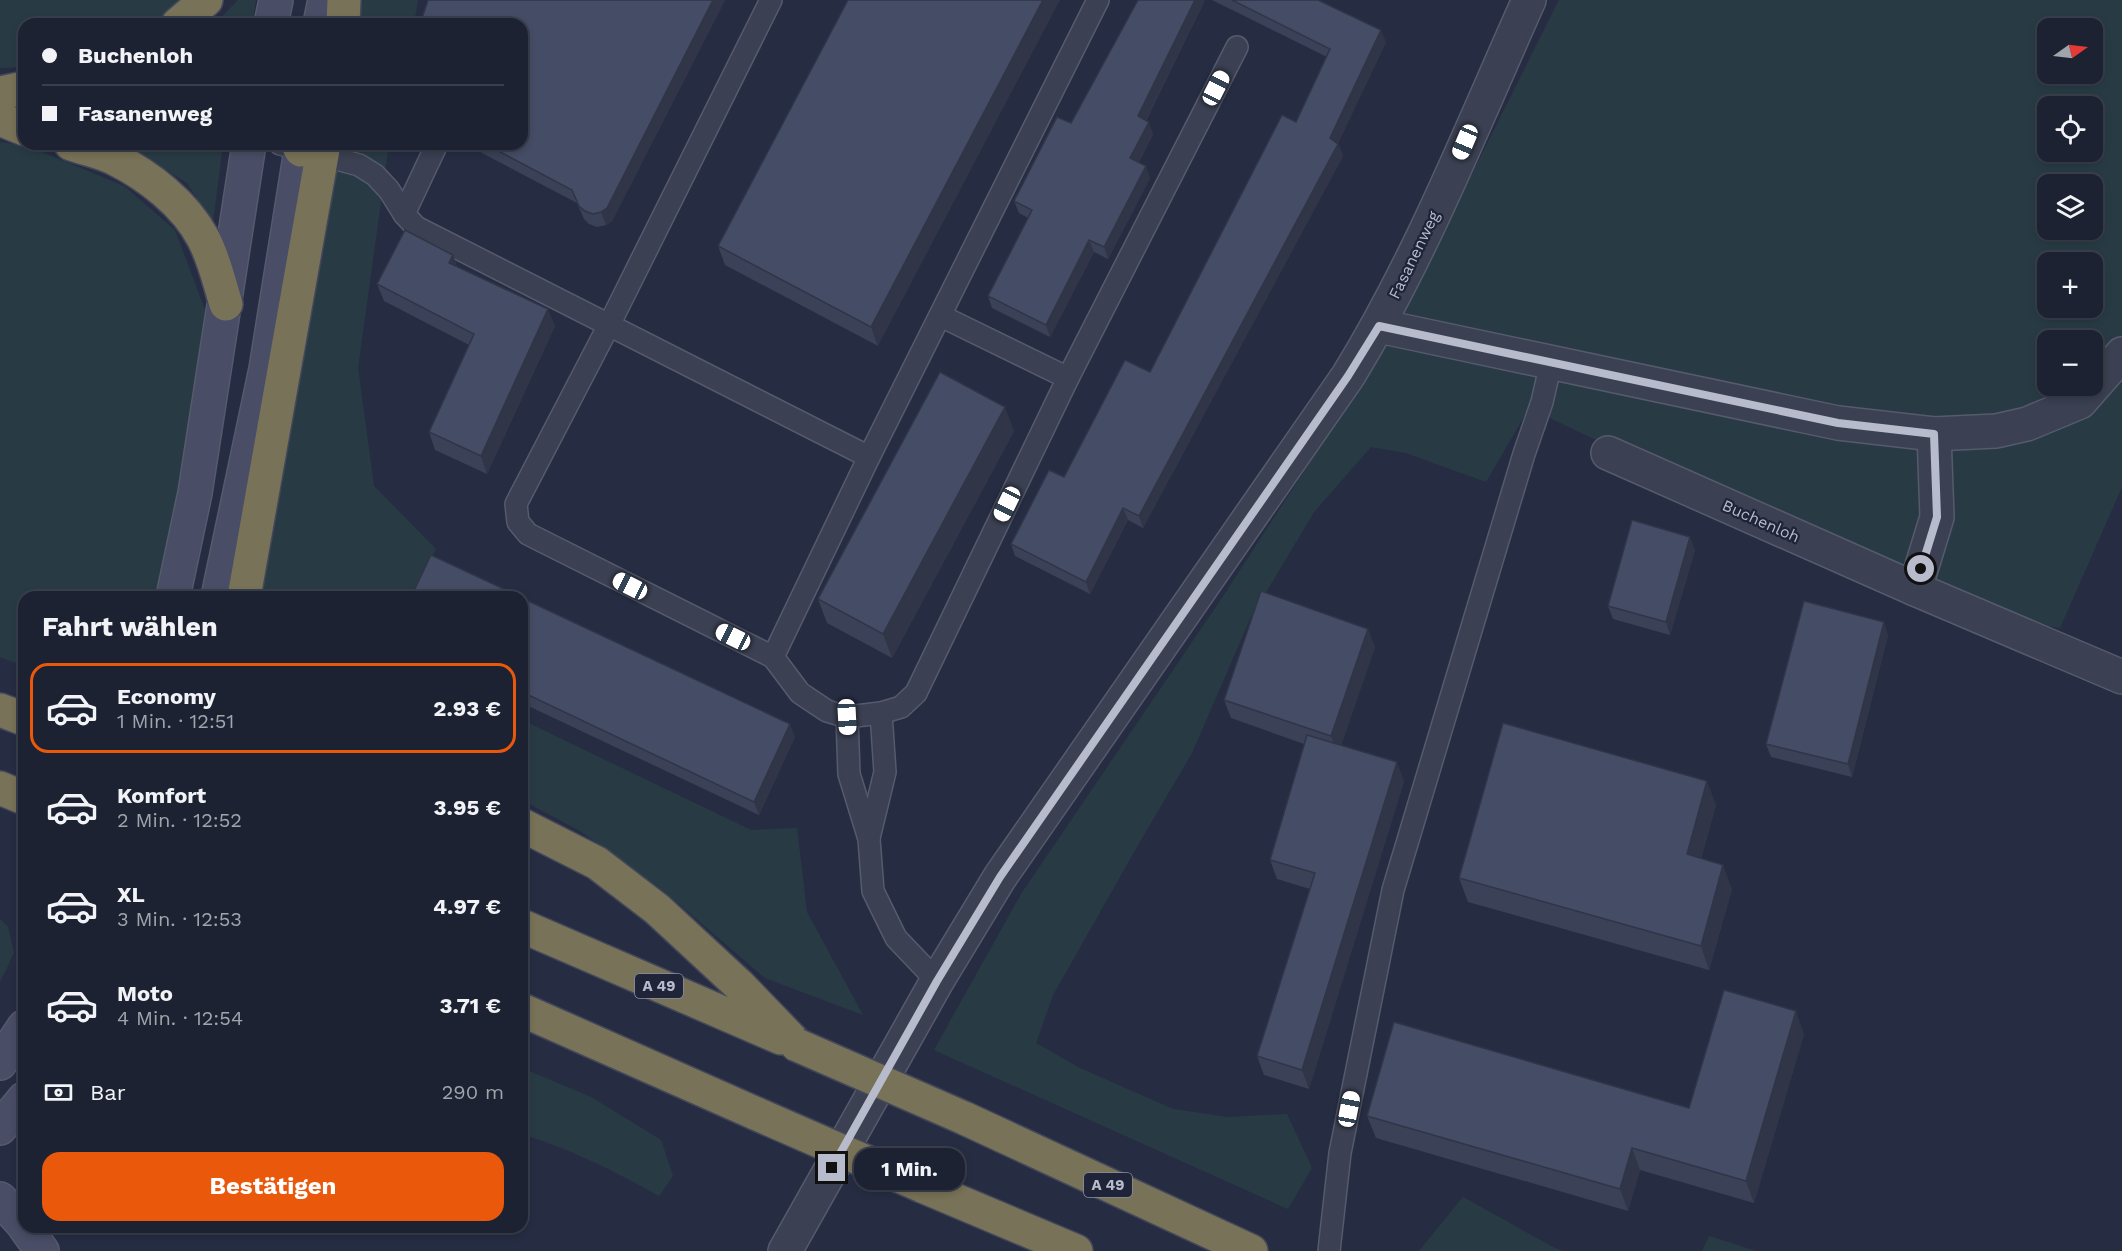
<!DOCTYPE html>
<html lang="de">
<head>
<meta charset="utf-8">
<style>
  body { margin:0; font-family:"Work Sans",sans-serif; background:#252a3a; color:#f1f3f6; height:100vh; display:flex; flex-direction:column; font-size:22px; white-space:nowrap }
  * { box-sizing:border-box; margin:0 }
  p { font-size:20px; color:#a0a4ac }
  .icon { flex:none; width:33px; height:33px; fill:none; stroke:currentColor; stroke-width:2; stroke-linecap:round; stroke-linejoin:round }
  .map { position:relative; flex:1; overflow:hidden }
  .drawer { position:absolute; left:18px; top:591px; width:510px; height:642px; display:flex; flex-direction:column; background:#1c2232; border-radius:18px; box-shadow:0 3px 9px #0003,0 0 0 2px #3a3f4d }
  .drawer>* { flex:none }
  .top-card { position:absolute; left:18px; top:18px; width:510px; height:132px; border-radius:18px; box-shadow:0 3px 9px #0003,0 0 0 2px #3a3f4d; display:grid; align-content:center; height:132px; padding:0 24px; background:#1c2232 }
  .needle { width:39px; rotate:76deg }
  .fabs { position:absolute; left:2037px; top:18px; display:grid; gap:12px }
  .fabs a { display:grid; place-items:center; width:66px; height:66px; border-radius:12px; background:#1c2232; box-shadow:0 3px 9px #0003,0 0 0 2px #3a3f4d; font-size:30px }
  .end { position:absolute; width:27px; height:27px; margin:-14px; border:8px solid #b8bbcc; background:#111; box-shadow:0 0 0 3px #111 }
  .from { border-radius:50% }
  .bubble { position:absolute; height:42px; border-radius:18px; background:#1c2232; box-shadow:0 3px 9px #0003,0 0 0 2px #3a3f4d; font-size:20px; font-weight:700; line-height:42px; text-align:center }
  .car { position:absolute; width:18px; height:36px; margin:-18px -9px; border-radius:8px; box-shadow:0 0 4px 2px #0007; background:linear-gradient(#fff 24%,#345 0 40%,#fff 0 76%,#345 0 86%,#fff 0) }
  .top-card b { display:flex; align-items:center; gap:21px; height:57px; font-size:22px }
  .top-card b+b { border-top:2px solid #3a3f4d }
  .top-card i { width:15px; height:15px; background:#f1f3f6 }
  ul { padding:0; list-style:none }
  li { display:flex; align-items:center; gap:18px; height:90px; margin:0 12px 9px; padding:0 12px; border:3px solid transparent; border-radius:18px }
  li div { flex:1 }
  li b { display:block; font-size:22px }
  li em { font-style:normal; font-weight:700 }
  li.current { border-color:#ea580c }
  li>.icon { width:54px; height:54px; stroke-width:1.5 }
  h2 { padding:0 24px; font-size:27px; line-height:72px }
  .pay { display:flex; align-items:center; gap:15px; height:66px; padding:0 24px; font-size:22px }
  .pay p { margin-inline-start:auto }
  .action { display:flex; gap:12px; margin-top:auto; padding:12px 24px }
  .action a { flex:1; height:69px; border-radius:18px; background:#ea580c; color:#fff; font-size:24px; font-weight:700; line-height:69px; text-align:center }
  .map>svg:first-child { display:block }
  .green { fill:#283b44; fill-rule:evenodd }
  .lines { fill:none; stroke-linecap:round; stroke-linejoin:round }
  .lane-casing { stroke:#565a6d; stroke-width:24 }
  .street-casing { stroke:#565a6d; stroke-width:36 }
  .secondary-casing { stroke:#565a6d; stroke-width:36 }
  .highway-casing { stroke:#42475a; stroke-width:36 }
  .lane { stroke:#3b4052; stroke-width:21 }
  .street { stroke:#3b4052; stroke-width:33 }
  .secondary { stroke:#494d65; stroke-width:33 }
  .highway { stroke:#787258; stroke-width:33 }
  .highway-bridge-casing { stroke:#42475a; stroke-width:36; stroke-linecap:butt }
  .highway-bridge { stroke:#787258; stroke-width:33 }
  .wall { fill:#3b4157 }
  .shaded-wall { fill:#303547 }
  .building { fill:#454c65; stroke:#303547; stroke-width:1.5 }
  .route { stroke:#b8bbcc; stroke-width:8 }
  .labels { text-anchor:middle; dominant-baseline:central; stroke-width:4.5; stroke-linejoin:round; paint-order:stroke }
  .shield { fill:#1f2438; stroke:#8a8ea0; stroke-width:1.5 }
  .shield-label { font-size:15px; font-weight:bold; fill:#b8bbcc }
  .street-label { font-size:16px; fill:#b8bbcc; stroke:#1f2438 }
</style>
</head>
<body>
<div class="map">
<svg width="2122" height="1251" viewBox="0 0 2122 1251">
  <rect width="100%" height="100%" fill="#262d43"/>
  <!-- green -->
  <g class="green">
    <path d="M0 0H183L151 24H24V67L0 68Z"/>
    <path d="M238 0H256L252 24H215Z"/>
    <path d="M356 0H418L414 24H353Z"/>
    <path d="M1559 0H2122V487L2060 628 1949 609 1529 408 1486 482 1406 453 1371 447 1314 512 1250 619 1192 753 1138 845 1053 995 1036 1043 1080 1068 1173 1109 1228 1117 1287 1114 1312 1168 1288 1209 934 1050 1021 894 1222 598 1389 340ZM2048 28H2092V74H2048ZM2048 106H2092V152H2048ZM2048 184H2092V230H2048ZM2048 262H2092V308H2048ZM2048 340H2092V386H2048Z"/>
    <path d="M0 142 30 147 124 186 175 230 205 310 179 503 158 597H24V666L0 657Z"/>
    <path d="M121 144H223L213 223 187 183 130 147Z"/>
    <path d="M335 144H389L358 368 374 486 436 549 413 597H260L274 531 299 359Z"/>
    <path d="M522 720 751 830 797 828 807 912 863 1015 765 978 665 892 580 831 522 800Z"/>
    <path d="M0 919 8 927 14 953 0 982Z"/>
    <path d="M522 1068 591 1097 661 1140 673 1176 659 1196C615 1171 570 1149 522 1134Z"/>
    <path d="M1463 1197 1553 1247 1563 1251H1419Z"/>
    <path d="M1709 1236 1756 1251H1702Z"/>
  </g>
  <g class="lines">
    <!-- lane casing -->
    <g class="lane-casing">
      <g id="lane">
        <path d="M771 0 609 325 516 504 518 522 528 534 773 657 800 693 827 711 847 717 881 713 901 707 916 693 1068 378 1237 47"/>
        <path d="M280 144 359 165 375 175 389 190 404 214 416 227 869 457"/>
        <path d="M404 214 437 144"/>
        <path d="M941 316 1068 378"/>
        <path d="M773 657 869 457 1098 0"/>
        <path d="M847 717 849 774 869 839 873 891 896 938 937 981"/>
        <path d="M869 838 885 772 881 713"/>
        <path d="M1329 1251 1340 1153 1393 890 1524 454 1542 402 1551 363"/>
      </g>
    </g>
    <!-- street casing -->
    <g class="street-casing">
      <g id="street">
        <path d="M1379 326 1838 423 1934 434 1996 431 2027 424 2080 402 2122 354"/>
        <path d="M1608 453 1915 589 2122 677"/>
        <path d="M1915 589 1937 517 1934 434"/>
        <path d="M785 1251 937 981 1000 877 1348 376C1421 257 1472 127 1529 0"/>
      </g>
    </g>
    <!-- secondary casing -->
    <g class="secondary-casing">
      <g id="secondary">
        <path d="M271 24 276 0"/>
        <path d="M320 24 325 0"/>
        <path d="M173 597 195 493 249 144"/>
        <path d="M218 597 266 369 302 144"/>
        <path d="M0 1063 24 1027"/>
        <path d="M0 1128 24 1099"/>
        <path d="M0 1199 24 1225"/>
        <path d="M25 1227 42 1251"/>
      </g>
    </g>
    <!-- highway casing -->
    <g class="highway-casing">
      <g id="highway">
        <path d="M178 24 206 0"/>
        <path d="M343 24 344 0"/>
        <path d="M0 93 24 88"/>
        <path d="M0 119 24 129"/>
        <path d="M71 144C85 149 102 152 115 159 149 176 185 204 203 238 214 258 219 282 226 304"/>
        <path d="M298 144 301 150"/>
        <path d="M244 597 324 144"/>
        <path d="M0 710 24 719"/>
        <path d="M0 788 24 798"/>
        <path d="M522 825 597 863 657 909 739 985 797 1045"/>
        <path d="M522 926 781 1038"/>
        <path d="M522 1010 757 1114"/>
        <path d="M964 1118 1251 1251"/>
        <path d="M922 1186 1076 1251"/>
      </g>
    </g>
    <!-- lane -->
    <use href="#lane" class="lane"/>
    <!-- street -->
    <use href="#street" class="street"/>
    <!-- secondary -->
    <use href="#secondary" class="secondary"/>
    <!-- highway -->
    <use href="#highway" class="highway"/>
    <!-- highway-bridge casing -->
    <g class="highway-bridge-casing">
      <g id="highway-bridge">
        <path d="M797 1045 964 1118"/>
        <path d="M757 1114 922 1186"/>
      </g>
    </g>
    <!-- highway-bridge -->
    <use href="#highway-bridge" class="highway-bridge"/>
  </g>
  <!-- wall -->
  <g class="wall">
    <path d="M428 0H725L612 221 606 225 597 227 589 224 584 219 577 203 465 144H522Z"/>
    <path d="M848 0 878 346 725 265 718 246Z"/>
    <path d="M1205 0 1146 121 1153 134 1139 162 1150 178 1108 259 1094 252 1050 337 992 308 988 296 1028 218 1019 213 1014 201 1071 123Z"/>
    <path d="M1212 0H1318L1386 42 1338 143 1343 156 1143 528 1128 520 1090 594 1015 556 1011 544 1150 372 1296 122 1327 57Z"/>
    <path d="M453 255 457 267 555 326 487 474 435 450 429 432 469 345 384 301 377 284Z"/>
    <path d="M1014 431 892 658 827 623 818 599Z"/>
    <path d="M1695 550 1670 635 1613 619 1608 606Z"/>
    <path d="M522 598 795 737 759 815 522 703Z"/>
    <path d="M1888 635 1852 777 1771 757 1766 744Z"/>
    <path d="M1375 647 1341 745 1404 781 1309 1089 1264 1075 1257 1056 1310 889 1277 879 1270 860 1304 744 1231 718 1224 700Z"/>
    <path d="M1716 805 1701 858 1732 889 1709 970 1468 902 1459 878Z"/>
    <path d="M1804 1034 1754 1203 1640 1170 1628 1211 1376 1138 1367 1116 1689 1108Z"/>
  </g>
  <!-- shaded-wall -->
  <g class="shaded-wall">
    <path d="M713 0H725L612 221 606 225 601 212Z"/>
    <path d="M1043 0H1060L878 346 871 327Z"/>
    <path d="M1195 0H1205L1142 128 1138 116Z"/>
    <path d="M1381 30 1386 42 1335 150 1330 138Z"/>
    <path d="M1149 122 1153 134 1135 170 1130 158Z"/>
    <path d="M1338 144 1343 156 1143 528 1139 516Z"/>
    <path d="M1146 166 1150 178 1108 259 1104 247Z"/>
    <path d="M1089 240 1094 252 1050 337 1046 325Z"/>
    <path d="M453 255 459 273 449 263Z"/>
    <path d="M548 309 555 326 487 474 481 456Z"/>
    <path d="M1005 407 1014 431 892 658 883 634Z"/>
    <path d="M1123 508 1128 520 1090 594 1086 582Z"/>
    <path d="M1690 537 1695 550 1670 635 1666 622Z"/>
    <path d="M1884 622 1888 635 1852 777 1848 764Z"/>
    <path d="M1368 629 1375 647 1338 755 1331 736Z"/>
    <path d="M790 724 795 737 759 815 754 802Z"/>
    <path d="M1397 762 1404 781 1309 1089 1302 1070Z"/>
    <path d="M1707 781 1716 805 1696 878 1687 854Z"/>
    <path d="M1723 865 1732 889 1709 970 1701 946Z"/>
    <path d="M1796 1011 1804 1034 1754 1203 1746 1181Z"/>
    <path d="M1632 1148 1640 1170 1628 1211 1620 1189Z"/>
  </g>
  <!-- building -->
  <g class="building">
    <path d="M428 0H713L607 208 601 212 593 214 585 211 579 206 572 190 485 144H522V24H420Z"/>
    <path d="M848 0H1043L871 327 718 246Z"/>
    <path d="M1138 0H1195L1138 116 1149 122 1130 158 1146 166 1104 247 1089 240 1046 325 988 296 1032 210 1014 201 1057 117 1071 123Z"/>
    <path d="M1232 0H1318L1381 30 1330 138 1338 144 1139 516 1123 508 1086 582 1011 544 1049 470 1064 477 1125 360 1150 372 1282 115 1296 122 1330 49Z"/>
    <path d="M405 230 453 255 449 263 548 309 481 456 429 432 474 334 377 284Z"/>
    <path d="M940 372 1005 407 883 634 818 599Z"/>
    <path d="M1632 520 1690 537 1666 622 1608 606Z"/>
    <path d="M431 555 521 597H411Z"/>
    <path d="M1261 591 1368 629 1331 736 1224 700Z"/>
    <path d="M522 598 790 724 754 802 522 692Z"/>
    <path d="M1804 601 1884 622 1848 764 1766 744Z"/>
    <path d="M1503 723 1707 781 1687 854 1723 865 1701 946 1459 878Z"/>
    <path d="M1307 735 1397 762 1302 1070 1257 1056 1315 873 1270 860Z"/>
    <path d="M1724 990 1796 1011 1746 1181 1632 1148 1620 1189 1367 1116 1394 1022 1689 1108Z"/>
  </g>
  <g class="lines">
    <!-- route -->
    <path class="route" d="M832 1168 937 981 1000 877 1348 376 1379 326 1838 423 1934 434 1937 517 1921 569"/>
  </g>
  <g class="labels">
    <!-- shield labels -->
    <g class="shield">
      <rect x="635" y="974" width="48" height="24" rx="4.5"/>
      <rect x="1084" y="1173" width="48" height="24" rx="4.5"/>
    </g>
    <g class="shield-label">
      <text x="659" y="986">A 49</text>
      <text x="1108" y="1185">A 49</text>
    </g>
    <!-- street labels -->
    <g class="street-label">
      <text transform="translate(1414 255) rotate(-64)">Fasanenweg</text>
      <text transform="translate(1761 521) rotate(24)">Buchenloh</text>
    </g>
  </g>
</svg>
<div class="fabs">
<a><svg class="needle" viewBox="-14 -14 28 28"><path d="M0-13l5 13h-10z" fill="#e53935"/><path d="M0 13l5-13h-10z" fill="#a0a4ac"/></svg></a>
<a><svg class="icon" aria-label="locate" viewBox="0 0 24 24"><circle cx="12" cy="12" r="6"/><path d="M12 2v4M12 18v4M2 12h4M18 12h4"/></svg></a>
<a><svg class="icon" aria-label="layers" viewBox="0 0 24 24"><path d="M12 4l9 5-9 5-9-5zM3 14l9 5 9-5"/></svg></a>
<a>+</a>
<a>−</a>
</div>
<i class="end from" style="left:1921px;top:569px"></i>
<i class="end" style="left:832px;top:1168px"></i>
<div class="bubble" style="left:854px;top:1148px;width:111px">1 Min.</div>
<i class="car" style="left:1216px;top:88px;rotate:27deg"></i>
<i class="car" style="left:1465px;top:142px;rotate:203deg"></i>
<i class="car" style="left:1007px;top:504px;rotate:206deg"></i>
<i class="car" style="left:630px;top:586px;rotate:297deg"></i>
<i class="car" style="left:733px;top:637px;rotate:296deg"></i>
<i class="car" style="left:847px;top:717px;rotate:177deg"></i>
<i class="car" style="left:1349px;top:1109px;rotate:11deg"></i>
<div class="top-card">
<b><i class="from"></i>Buchenloh</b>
<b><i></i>Fasanenweg</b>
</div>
<section class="drawer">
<h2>Fahrt wählen</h2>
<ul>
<li class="current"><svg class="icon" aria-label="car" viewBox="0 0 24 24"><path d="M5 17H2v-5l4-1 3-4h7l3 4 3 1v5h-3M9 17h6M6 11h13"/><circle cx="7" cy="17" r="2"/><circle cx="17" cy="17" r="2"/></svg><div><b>Economy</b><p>1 Min. · 12:51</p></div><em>2.93 €</em></li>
<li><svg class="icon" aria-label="car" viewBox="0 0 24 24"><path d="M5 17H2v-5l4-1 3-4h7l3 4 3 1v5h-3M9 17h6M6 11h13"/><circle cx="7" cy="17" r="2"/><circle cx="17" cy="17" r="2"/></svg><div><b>Komfort</b><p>2 Min. · 12:52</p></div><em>3.95 €</em></li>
<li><svg class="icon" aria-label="car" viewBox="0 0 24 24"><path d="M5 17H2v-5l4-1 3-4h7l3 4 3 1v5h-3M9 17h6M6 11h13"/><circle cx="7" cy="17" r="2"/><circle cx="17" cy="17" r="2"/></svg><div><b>XL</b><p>3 Min. · 12:53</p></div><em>4.97 €</em></li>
<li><svg class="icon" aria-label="car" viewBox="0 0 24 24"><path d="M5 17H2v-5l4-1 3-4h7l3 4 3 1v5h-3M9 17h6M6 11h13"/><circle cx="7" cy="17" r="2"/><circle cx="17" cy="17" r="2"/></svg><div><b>Moto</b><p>4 Min. · 12:54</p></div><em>3.71 €</em></li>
</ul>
<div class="pay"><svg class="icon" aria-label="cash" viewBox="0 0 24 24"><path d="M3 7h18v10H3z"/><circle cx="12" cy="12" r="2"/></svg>Bar<p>290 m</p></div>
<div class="action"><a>Bestätigen</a></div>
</section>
</div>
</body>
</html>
